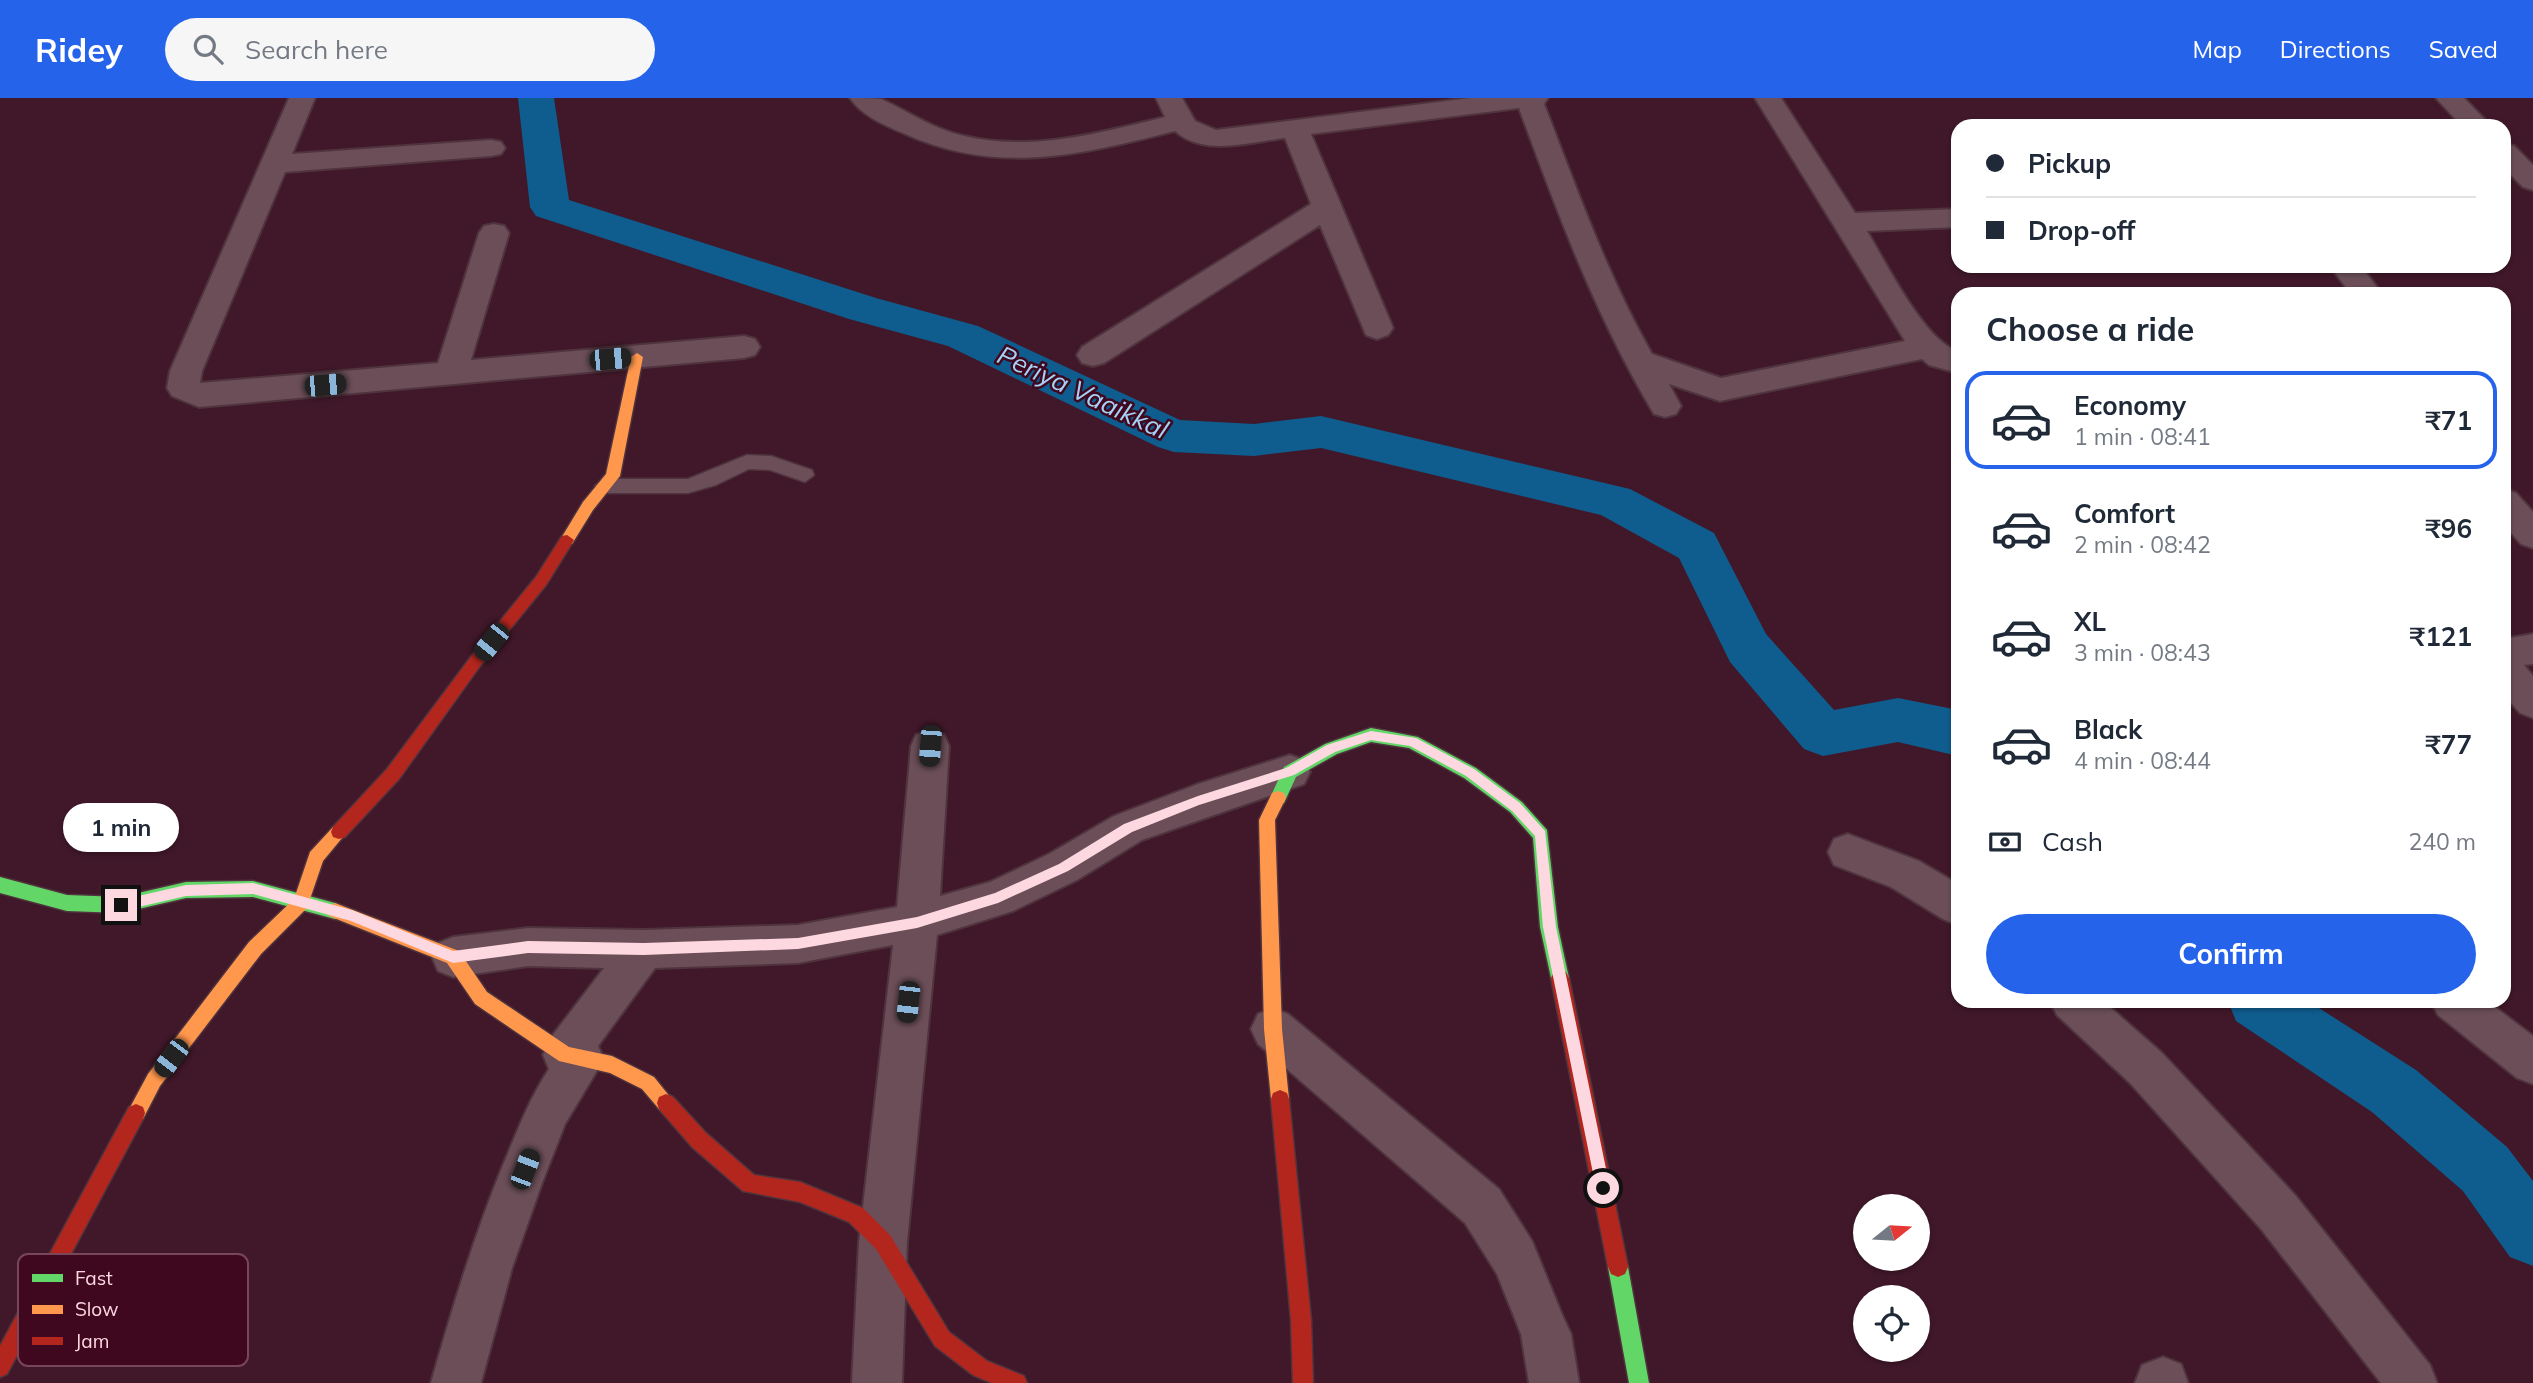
<!DOCTYPE html>
<html lang="en">
<head>
<meta charset="utf-8">
<style>
  body { margin:0; font-family:Mulish,sans-serif; background:#f6f6f7; color:#1f2937; height:100vh; display:flex; flex-direction:column; font-size:26px; white-space:nowrap }
  * { box-sizing:border-box; margin:0 }
  p { font-size:23px; color:#747a83 }
  .icon { flex:none; width:38px; height:38px; fill:none; stroke:currentColor; stroke-width:2; stroke-linecap:round; stroke-linejoin:round }
  .map { position:relative; flex:1; overflow:hidden }
  .side { position:absolute; left:1951px; top:189px; width:560px; height:721px; display:flex; flex-direction:column; background:#fff; border-radius:21px; box-shadow:0 2px 5px #0004 }
  .side>* { flex:none }
  .top-card { position:absolute; left:1951px; top:21px; width:560px; height:154px; border-radius:21px; box-shadow:0 2px 5px #0004; display:grid; align-content:center; height:154px; padding:0 35px; background:#fff }
  .needle { width:46px; rotate:72deg }
  .buttons { position:absolute; left:1853px; top:1096px; display:grid; gap:14px }
  .buttons a { display:grid; place-items:center; width:77px; height:77px; border-radius:50%; background:#fff; box-shadow:0 2px 5px #0004; font-size:35px }
  .end { position:absolute; width:32px; height:32px; margin:-16px; border:9px solid #fed8e1; background:#111; box-shadow:0 0 0 4px #111 }
  .from { border-radius:50% }
  .bubble { position:absolute; height:49px; border-radius:24px; background:#fff; box-shadow:0 2px 5px #0004; font-size:23px; font-weight:700; line-height:49px; text-align:center }
  .car { position:absolute; width:21px; height:42px; margin:-21px -10px; border-radius:9px; box-shadow:0 0 5px 2px #0007; background:linear-gradient(#222 24%,#8ab4d8 0 40%,#222 0 76%,#8ab4d8 0 86%,#222 0) }
  .top-card b { display:flex; align-items:center; gap:24px; height:66px; font-size:26px }
  .top-card b+b { border-top:2px solid #e0e1e3 }
  .top-card i { width:18px; height:18px; background:#1f2937 }
  ul { padding:0; list-style:none }
  li { display:flex; align-items:center; gap:21px; height:98px; margin:0 14px 10px; padding:0 21px; border:4px solid transparent; border-radius:21px }
  li div { flex:1 }
  li b { display:block; font-size:26px }
  li em { font-style:normal; font-weight:700 }
  li.current { border-color:#2563eb }
  li>.icon { width:63px; height:63px; stroke-width:1.5 }
  h2 { padding:0 35px; font-size:32px; line-height:84px }
  .pay { display:flex; align-items:center; gap:18px; height:77px; padding:0 35px; font-size:26px }
  .pay p { margin-inline-start:auto }
  .button { display:flex; gap:14px; margin-top:auto; padding:14px 35px }
  .button a { flex:1; height:80px; border-radius:42px; background:#2563eb; color:#fff; font-size:28px; font-weight:700; line-height:80px; text-align:center }
  header { display:flex; align-items:center; gap:42px; box-sizing:border-box; height:98px; padding:0 35px; background:#2563eb; color:#fff }
  header strong { font-size:33px }
  nav { display:flex; gap:38px; margin-inline-start:auto; font-size:24px }
  .search { width:490px; height:63px; background:#f6f6f7; display:flex; align-items:center; gap:18px; box-sizing:border-box; padding:0 24px; border-radius:38px; color:#747a83; font-size:26px }
  .map>svg:first-child { display:block }
  .lines { fill:none; stroke-linecap:round; stroke-linejoin:round }
  .canal { fill:#0f5d8e; fill-rule:evenodd }
  .lane-casing { stroke:#4f333d; stroke-width:3 }
  .street-casing { stroke:#4f333d; stroke-width:4 }
  .fast-casing { stroke:#4f333d; stroke-width:3 }
  .slow-casing { stroke:#4f333d; stroke-width:3 }
  .jam-casing { stroke:#4f333d; stroke-width:3 }
  .lane { fill:#6b4e58; fill-rule:evenodd }
  .street { fill:#6b4e58; fill-rule:evenodd }
  .fast { fill:#63d668; fill-rule:evenodd }
  .slow { fill:#ff974d; fill-rule:evenodd }
  .jam { fill:#b3261e; fill-rule:evenodd }
  .route { fill:#fed8e1 }
  .labels { text-anchor:middle; dominant-baseline:central; stroke-width:5; stroke-linejoin:round; paint-order:stroke }
  .water-label { font-size:26px; font-style:italic; fill:#a5d2f5; stroke:#40081e }
  .key { fill:#40081e; stroke:#794658; stroke-width:2 }
  .key-label { font-size:19px; fill:#fed8e1 }
</style>
</head>
<body>
<header>
<strong>Ridey</strong>
<div class="search"><svg class="icon" aria-label="search" viewBox="0 0 24 24"><circle cx="10" cy="10" r="6"/><path d="M15 15l6 6"/></svg>Search here</div>
<nav><a>Map</a><a>Directions</a><a>Saved</a></nav>
</header>
<div class="map">
<svg width="2533" height="1285" viewBox="0 0 2533 1285">
  <rect width="100%" height="100%" fill="#401829"/>
  <g class="lines">
    <!-- canal -->
    <g class="canal">
      <path d="M518 0H554L569 102 876 200 978 228 1180 322 1254 326 1321 318 1630 391 1714 435 1766 536 1834 612 1898 600 1958 612V658L1898 644 1823 658 1804 651 1730 564 1679 460 1601 417 1321 350 1254 358 1174 354 1158 349 948 248 849 221 536 118 530 109Z"/>
      <path d="M2228 903H2308L2416 972 2507 1049 2533 1083V1168L2510 1159 2463 1093 2372 1014 2236 923Z"/>
    </g>
    <!-- lane casing -->
    <g class="lane-casing">
      <path id="lane" d="M747 357 771 358 812 372 814 377 805 384 770 372 749 371 716 387 688 395H604L595 388 604 381H688Z"/>
    </g>
    <!-- street casing -->
    <g class="street-casing">
      <g id="street">
        <path d="M289 0H315L292 56 491 42 501 44 505 50 501 56 491 58 285 74 202 273 200 285 438 265 479 135 484 128 494 126 504 128 509 135 471 262 744 238 755 241 760 249 755 257 744 260 199 309 172 298 167 290 170 273Z"/>
        <path d="M850 0C859 0 873 0 881 1 909 14 933 31 964 38 1032 54 1099 35 1165 19L1156 0H1182L1195 23 1216 32 1470 0H1548L1544 6C1577 91 1607 177 1652 256L1721 280 1905 243 1755 0H1781L1855 115 1958 111V129L1867 133C1885 163 1925 244 1958 253V275L1929 267 1922 261 1720 303 1669 286 1681 308 1676 316 1665 319 1654 316C1596 219 1558 116 1519 10L1311 36 1393 230 1388 237 1377 241 1366 237 1320 127 1104 265 1093 268 1082 265 1077 257 1082 249 1311 106 1285 40C1250 44 1204 59 1175 33 1079 57 997 78 903 35 884 27 861 17 850 0Z"/>
        <path d="M2436 0H2464L2491 28H2462Z"/>
        <path d="M2504 46 2514 48 2533 67V92L2523 89 2504 70Z"/>
        <path d="M2330 168H2361L2382 196H2351Z"/>
        <path d="M2504 391 2516 395 2533 414V450L2521 446 2504 427Z"/>
        <path d="M2533 536V566L2524 567 2533 578V620L2520 615 2504 597V541Z"/>
        <path d="M930 632 944 637 949 648 940 798 990 784 1049 756 1114 718 1198 686 1290 657 1304 662 1310 674 1304 686 1142 742 1077 782 1013 813 937 837 907 1144 902 1285H852L859 1144 893 847 798 865 655 870 598 948 604 961 565 1026 542 1085 512 1170 481 1285H431C452 1211 474 1138 503 1067 517 1034 529 1001 549 971L543 957 549 942 604 870 528 868 453 879 438 873 432 859 438 845 453 839 528 830 644 832 798 827 897 809 911 648 916 637Z"/>
        <path d="M1848 736 1919 763 1958 786V827L1943 821 1891 789 1834 767 1828 754 1834 741Z"/>
        <path d="M2050 903H2103L2162 955 2295 1097 2430 1267 2437 1285H2381L2261 1131 2130 985 2057 917Z"/>
        <path d="M2431 903H2487L2533 938V986L2517 980 2438 917Z"/>
        <path d="M1273 910 1288 916 1499 1091 1532 1143 1563 1219 1571 1236 1579 1285H1529L1521 1236 1497 1176 1465 1125 1258 946 1251 931 1258 916Z"/>
        <path d="M2163 1259 2181 1266 2188 1285H2135L2142 1267Z"/>
      </g>
    </g>
    <!-- fast casing -->
    <g class="fast-casing">
      <g id="fast">
        <path d="M1371 630 1418 639 1476 670 1522 704 1547 732 1558 829 1569 880 1566 886 1560 888 1554 886 1551 880 1540 829 1533 740 1510 714 1464 680 1409 650 1371 644 1337 656 1296 679 1284 705 1278 707 1272 705 1270 700 1284 669 1325 646Z"/>
        <path d="M0 779 67 797 121 799 186 784 253 783 335 805 341 808 344 813 341 818 335 821 253 799 186 800 121 815 67 813 0 795Z"/>
        <path d="M1618 1159 1625 1162 1628 1169 1649 1285H1629L1608 1169 1611 1162Z"/>
      </g>
    </g>
    <!-- slow casing -->
    <g class="slow-casing">
      <g id="slow">
        <path d="M637 255 643 259 620 378 593 412 572 446H562L560 442 583 404 606 376 631 259Z"/>
        <path d="M1278 693 1284 695 1286 700 1275 722 1282 931 1289 1001 1287 1007 1280 1010 1273 1007 1271 1001 1264 931 1259 722 1272 695Z"/>
        <path d="M339 727 345 729 347 734 323 763 307 810 261 856 160 988 143 1021 136 1024 129 1021 127 1015 148 976 249 844 294 801 310 754 333 729Z"/>
        <path d="M335 805 459 853 487 894 569 949 612 958 654 979 675 1005 673 1011 666 1014 659 1011 642 991 610 975 559 963 475 906 447 865 329 818 326 813 329 808Z"/>
      </g>
    </g>
    <!-- jam casing -->
    <g class="jam-casing">
      <g id="jam">
        <path d="M567 437 574 442 546 487 480 568 399 681 345 739 339 741 333 739 331 734 333 729 387 671 470 560 536 479 562 438Z"/>
        <path d="M1560 872 1566 874 1569 880 1628 1169 1625 1176 1618 1179 1611 1176 1608 1169 1551 880 1554 874Z"/>
        <path d="M1280 992 1287 995 1289 1001 1311 1222 1313 1285H1293L1291 1222 1271 1001 1273 995Z"/>
        <path d="M666 996 673 999 706 1035 754 1077 800 1084 863 1110 890 1137 949 1234 987 1263 1024 1278 1027 1285H992L973 1277 935 1248 876 1151 849 1124 800 1104 743 1093 692 1049 659 1011 657 1005 659 999Z"/>
        <path d="M136 1006 143 1009 145 1015 143 1021 7 1276 0 1279V1248L129 1009Z"/>
      </g>
    </g>
    <!-- lane -->
    <use href="#lane" class="lane"/>
    <!-- street -->
    <use href="#street" class="street"/>
    <!-- fast -->
    <use href="#fast" class="fast"/>
    <!-- slow -->
    <use href="#slow" class="slow"/>
    <!-- jam -->
    <use href="#jam" class="jam"/>
  </g>
  <!-- route -->
  <path class="route" d="M1371 633 1416 640 1474 671 1520 705 1545 733 1556 829 1610 1090 1608 1094 1603 1096 1596 1090 1543 829 1535 738 1512 713 1466 678 1410 648 1371 642 1335 654 1294 677 1199 707 1132 734 1068 773 998 805 917 830 798 851 644 857 528 855 453 865 351 823 253 796 186 798 121 813 115 807 121 802 186 787 253 785 352 812 453 853 528 843 644 845 798 840 917 819 995 795 1059 766 1124 726 1198 698 1286 670 1327 647Z"/>
  <g class="labels">
    <!-- water labels -->
    <g class="water-label">
      <text transform="translate(1083 294) rotate(25)">Periya Vaaikkal</text>
    </g>
  </g>
  <!-- legend -->
  <rect x="18" y="1156" width="230" height="112" rx="10" class="key"/>
  <rect x="32" y="1176" width="31" height="8" fill="#63d668"/>
  <rect x="32" y="1207" width="31" height="9" fill="#ff974d"/>
  <rect x="32" y="1239" width="31" height="8" fill="#b3261e"/>
  <g class="key-label">
    <text x="75" y="1187">Fast</text>
    <text x="75" y="1218">Slow</text>
    <text x="75" y="1250">Jam</text>
  </g>
</svg>
<div class="buttons">
<a><svg class="needle" viewBox="-14 -14 28 28"><path d="M0-13l5 13h-10z" fill="#e53935"/><path d="M0 13l5-13h-10z" fill="#747a83"/></svg></a>
<a><svg class="icon" aria-label="locate" viewBox="0 0 24 24"><circle cx="12" cy="12" r="6"/><path d="M12 2v4M12 18v4M2 12h4M18 12h4"/></svg></a>
</div>
<i class="end from" style="left:1603px;top:1090px"></i>
<i class="end" style="left:121px;top:807px"></i>
<div class="bubble" style="left:63px;top:705px;width:116px">1 min</div>
<i class="car" style="left:610px;top:261px;rotate:85deg"></i>
<i class="car" style="left:325px;top:287px;rotate:85deg"></i>
<i class="car" style="left:491px;top:544px;rotate:219deg"></i>
<i class="car" style="left:930px;top:648px;rotate:184deg"></i>
<i class="car" style="left:908px;top:904px;rotate:186deg"></i>
<i class="car" style="left:171px;top:960px;rotate:217deg"></i>
<i class="car" style="left:525px;top:1071px;rotate:21deg"></i>
<div class="top-card">
<b><i class="from"></i>Pickup</b>
<b><i></i>Drop-off</b>
</div>
<section class="side">
<h2>Choose a ride</h2>
<ul>
<li class="current"><svg class="icon" aria-label="car" viewBox="0 0 24 24"><path d="M5 17H2v-5l4-1 3-4h7l3 4 3 1v5h-3M9 17h6M6 11h13"/><circle cx="7" cy="17" r="2"/><circle cx="17" cy="17" r="2"/></svg><div><b>Economy</b><p>1 min · 08:41</p></div><em>₹71</em></li>
<li><svg class="icon" aria-label="car" viewBox="0 0 24 24"><path d="M5 17H2v-5l4-1 3-4h7l3 4 3 1v5h-3M9 17h6M6 11h13"/><circle cx="7" cy="17" r="2"/><circle cx="17" cy="17" r="2"/></svg><div><b>Comfort</b><p>2 min · 08:42</p></div><em>₹96</em></li>
<li><svg class="icon" aria-label="car" viewBox="0 0 24 24"><path d="M5 17H2v-5l4-1 3-4h7l3 4 3 1v5h-3M9 17h6M6 11h13"/><circle cx="7" cy="17" r="2"/><circle cx="17" cy="17" r="2"/></svg><div><b>XL</b><p>3 min · 08:43</p></div><em>₹121</em></li>
<li><svg class="icon" aria-label="car" viewBox="0 0 24 24"><path d="M5 17H2v-5l4-1 3-4h7l3 4 3 1v5h-3M9 17h6M6 11h13"/><circle cx="7" cy="17" r="2"/><circle cx="17" cy="17" r="2"/></svg><div><b>Black</b><p>4 min · 08:44</p></div><em>₹77</em></li>
</ul>
<div class="pay"><svg class="icon" aria-label="cash" viewBox="0 0 24 24"><path d="M3 7h18v10H3z"/><circle cx="12" cy="12" r="2"/></svg>Cash<p>240 m</p></div>
<div class="button"><a>Confirm</a></div>
</section>
</div>
</body>
</html>
